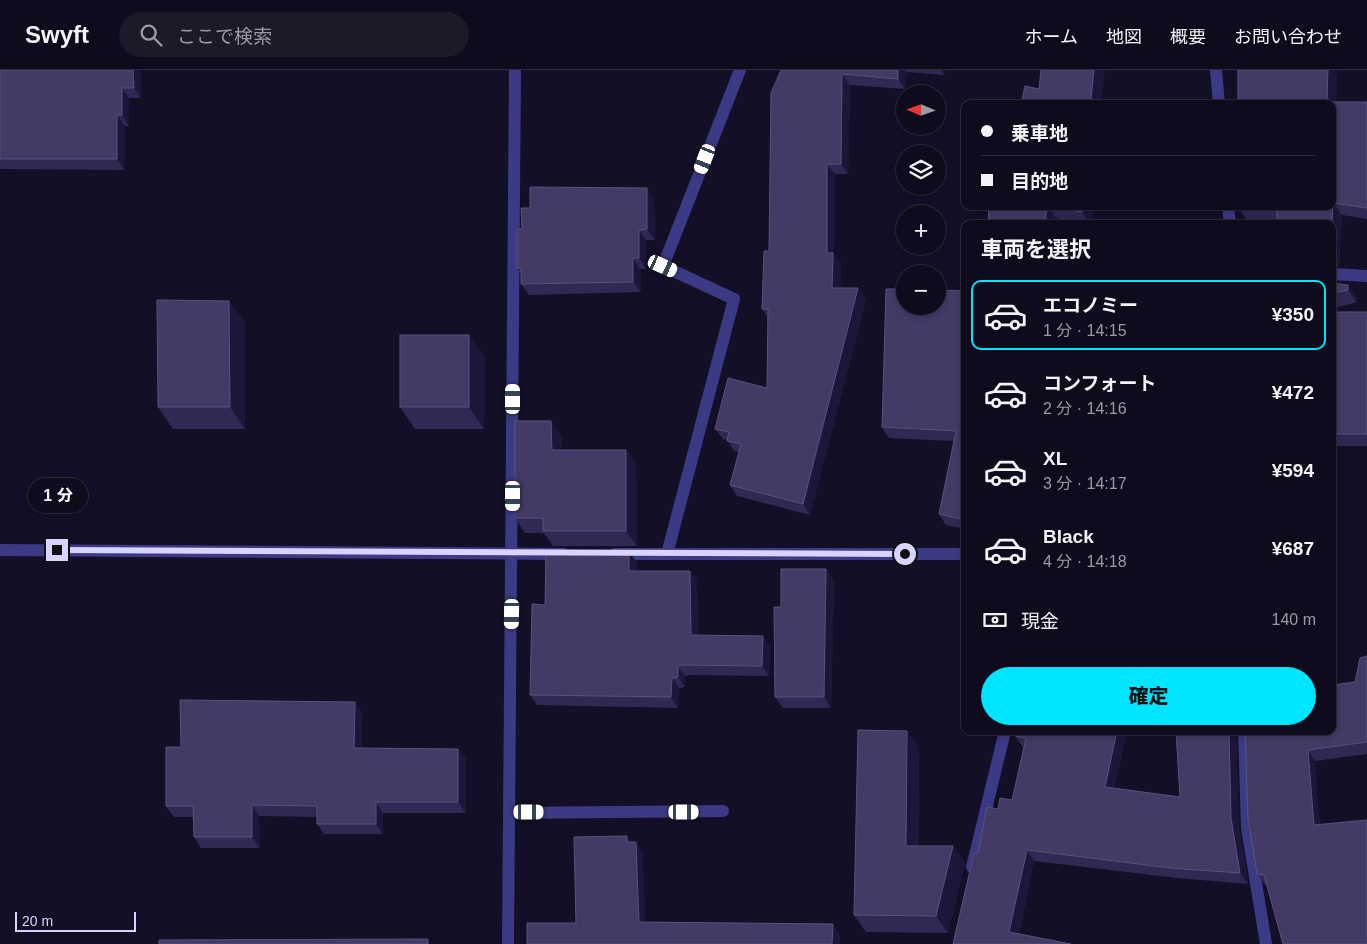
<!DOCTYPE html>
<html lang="ja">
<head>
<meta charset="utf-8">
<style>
  body { margin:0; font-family:Arial,"Noto Sans JP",sans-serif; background:#1c1929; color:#f1f3f6; height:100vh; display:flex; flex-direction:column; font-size:19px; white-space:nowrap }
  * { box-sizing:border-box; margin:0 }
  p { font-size:16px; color:#9b9ba3 }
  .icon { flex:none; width:28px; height:28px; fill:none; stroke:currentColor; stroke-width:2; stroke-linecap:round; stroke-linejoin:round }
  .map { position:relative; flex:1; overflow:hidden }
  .details { position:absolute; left:961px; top:150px; width:375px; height:515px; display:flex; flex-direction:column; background:#0e0b1c; border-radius:10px; box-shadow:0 2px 8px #0003,0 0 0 1px #2e2b3b }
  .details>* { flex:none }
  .hud { position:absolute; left:961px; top:30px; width:375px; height:110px; border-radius:10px; box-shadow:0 2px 8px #0003,0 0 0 1px #2e2b3b; display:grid; align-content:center; height:110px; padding:0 20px; background:#0e0b1c }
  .needle { width:32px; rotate:272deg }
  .controls { position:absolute; left:896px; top:15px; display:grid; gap:10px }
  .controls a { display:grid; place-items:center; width:50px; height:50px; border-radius:50%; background:#0e0b1c; box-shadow:0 2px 8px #0003,0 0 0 1px #2e2b3b; font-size:25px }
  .scale { position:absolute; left:15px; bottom:12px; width:121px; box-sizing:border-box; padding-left:5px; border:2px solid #d9d4ff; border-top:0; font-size:14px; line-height:18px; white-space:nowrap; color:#d9d4ff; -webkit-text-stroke:4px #130f26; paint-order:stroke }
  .end { position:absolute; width:22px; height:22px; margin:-11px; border:6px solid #d9d4ff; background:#111; box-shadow:0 0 0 2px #111 }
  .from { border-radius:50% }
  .bubble { position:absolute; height:35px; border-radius:18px; background:#0e0b1c; box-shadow:0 2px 8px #0003,0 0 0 1px #2e2b3b; font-size:16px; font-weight:800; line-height:35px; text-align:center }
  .car { position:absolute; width:15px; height:30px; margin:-15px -8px; border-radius:6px; box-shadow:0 0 4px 1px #0007; background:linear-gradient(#fff 24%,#345 0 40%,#fff 0 76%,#345 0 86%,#fff 0) }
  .hud b { display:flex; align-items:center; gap:18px; height:48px; font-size:19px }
  .hud b+b { border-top:1px solid #2e2b3b }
  .hud i { width:12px; height:12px; background:#f1f3f6 }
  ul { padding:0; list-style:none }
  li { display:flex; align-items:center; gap:15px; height:70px; margin:0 10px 8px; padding:0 10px; border:2px solid transparent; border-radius:10px }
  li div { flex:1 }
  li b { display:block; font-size:19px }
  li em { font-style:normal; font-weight:800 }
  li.current { border-color:#00e5ff }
  li>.icon { width:45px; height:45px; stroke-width:1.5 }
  h2 { padding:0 20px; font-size:22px; line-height:60px }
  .pay { display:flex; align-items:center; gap:12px; height:55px; padding:0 20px; font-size:19px }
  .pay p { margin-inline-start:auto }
  .button { display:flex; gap:10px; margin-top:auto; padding:10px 20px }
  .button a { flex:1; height:58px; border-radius:30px; background:#00e5ff; color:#111; font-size:20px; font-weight:800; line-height:58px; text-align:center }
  header { display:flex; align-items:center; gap:30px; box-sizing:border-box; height:70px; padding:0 25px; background:#0e0b1c; border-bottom:1px solid #2e2b3b }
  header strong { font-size:24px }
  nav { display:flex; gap:28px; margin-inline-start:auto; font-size:18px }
  .search { width:350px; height:45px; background:#1c1929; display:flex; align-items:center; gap:12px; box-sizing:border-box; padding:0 18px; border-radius:28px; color:#9b9ba3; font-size:19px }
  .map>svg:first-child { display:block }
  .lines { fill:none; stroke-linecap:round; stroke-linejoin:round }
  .street { stroke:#3d3a85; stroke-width:12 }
  .wall { fill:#312854 }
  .shaded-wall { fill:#1d163a }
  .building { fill:#433a66; stroke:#5a527e }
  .route { stroke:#d9d4ff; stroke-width:6 }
</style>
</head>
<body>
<header>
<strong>Swyft</strong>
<div class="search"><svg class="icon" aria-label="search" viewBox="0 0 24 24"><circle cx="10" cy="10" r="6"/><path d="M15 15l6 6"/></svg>ここで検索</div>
<nav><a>ホーム</a><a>地図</a><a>概要</a><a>お問い合わせ</a></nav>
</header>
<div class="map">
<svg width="1367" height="874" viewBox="0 0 1367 874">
  <rect width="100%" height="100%" fill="#130f26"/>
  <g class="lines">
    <!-- street -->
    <g class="street">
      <path d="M1216 0 1219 34"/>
      <path d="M1228 136 1230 154"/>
      <path d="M1332 204 1367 206"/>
      <path d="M0 480 563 484"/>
      <path d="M615 484H965"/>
      <path d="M667 484 734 229 663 196 740 0"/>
      <path d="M1244 661 1247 758 1266 874"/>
      <path d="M509 743 723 741"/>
      <path d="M972 797 1005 661"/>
      <path d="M508 874 515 0"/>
    </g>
  </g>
  <!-- wall -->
  <g class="wall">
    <path d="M0 0H141V28H129V56H125L124 100 0 99Z"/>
    <path d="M781 0H945L944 5 907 2 905 19 850 15 848 104H835L834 185 841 194 840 218 866 229 810 445 737 426 730 415 739 382 734 381 727 370 723 369 715 359 767 318 768 247 762 239 769 181Z"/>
    <path d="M1238 0H1337L1336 32H1367V149L1342 145 1339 196 1332 197V154L1277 149H1246L1237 136Z"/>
    <path d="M654 128 655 170H646V199H640L641 222 529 225 521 214V204L517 198 522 159Z"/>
    <path d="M989 136H1094L1091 154H1085L1056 148 1055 154H988Z"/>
    <path d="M1332 205 1337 212V214L1348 215 1357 228V232L1335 238 1334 242H1367V376H1332Z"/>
    <path d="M965 221V459L946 455 939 444 954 371 889 368 882 357Z"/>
    <path d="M229 231 245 253V359H173L158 337Z"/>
    <path d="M485 287 484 359H415L400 337Z"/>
    <path d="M562 366V380H626L636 394 637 476H553L544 463H525L515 448Z"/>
    <path d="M637 492V501H690L697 511 698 565 770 576 769 606 689 605 685 606V617L679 618 678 638 537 635 530 625 545 535Z"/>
    <path d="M834 510 831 638H783L775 627 781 537Z"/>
    <path d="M1367 586V684L1315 691 1266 815H1265L1257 804 1245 661 1355 612Z"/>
    <path d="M355 632 362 643V678L458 679 466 689V743H383V764H324L317 754V747L259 746 260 778H201L194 767 193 747H174L166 736 181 677Z"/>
    <path d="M1016 661H1127L1114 718 1180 727 1236 661 1239 758 1248 814 1177 808 1034 791 1019 864 953 874 978 783 998 739 1012 730 1024 677 1022 676 1015 666Z"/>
    <path d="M919 677 918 776H953L965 793 948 863 866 862 854 845Z"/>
  </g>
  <!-- shaded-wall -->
  <g class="shaded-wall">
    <path d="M133 0H141V28L134 18Z"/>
    <path d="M898 0H905L907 2 905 19 898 9Z"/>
    <path d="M941 0H945L944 5Z"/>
    <path d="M1094 0H1105L1101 34 1091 29Z"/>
    <path d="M1328 0H1337L1336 44 1327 32Z"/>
    <path d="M842 4 850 15 848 104 841 94Z"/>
    <path d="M122 18 129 28V56L122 45Z"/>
    <path d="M117 45 125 56 124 100 117 89Z"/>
    <path d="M827 94 835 104 834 185 841 194 840 228 832 218 827 183Z"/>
    <path d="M647 118 654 128 655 170 647 159Z"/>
    <path d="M1333 133 1342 145 1339 196 1332 187V154Z"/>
    <path d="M1047 136 1056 148 1055 154H1045Z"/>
    <path d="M1083 136H1094L1091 154H1090L1082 142Z"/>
    <path d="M639 160 646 170V199L639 188Z"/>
    <path d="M633 188 640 199 641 222 633 212Z"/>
    <path d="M1332 205 1337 212 1336 222 1332 220Z"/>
    <path d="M1348 215 1357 228V232L1348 220Z"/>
    <path d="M858 218 866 229 810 445 803 434Z"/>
    <path d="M229 231 245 253V359L230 337Z"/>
    <path d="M1332 234 1335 238 1333 255 1332 254Z"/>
    <path d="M469 265 485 287 484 359 469 337Z"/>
    <path d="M551 351 562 366V395L552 380Z"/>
    <path d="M626 380 636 394 637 476 626 461Z"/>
    <path d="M629 482 637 492V512L629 501Z"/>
    <path d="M826 499 834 510 831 638 824 627Z"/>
    <path d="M690 501 697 511 698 575 691 565Z"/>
    <path d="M763 566 770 576 769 606 762 596Z"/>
    <path d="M678 596 685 606V617L678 607Z"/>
    <path d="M672 608 679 618 678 638 671 627Z"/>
    <path d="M355 632 362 643V689L354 678Z"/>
    <path d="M907 661 919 677 917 793 906 776Z"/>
    <path d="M1117 661H1127L1112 727 1105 717Z"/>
    <path d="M1229 661H1236L1239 758 1248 814 1240 803 1231 748Z"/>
    <path d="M458 679 466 689V743L458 732Z"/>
    <path d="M1308 680 1315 691 1321 765 1314 755Z"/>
    <path d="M376 732 383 743V764L376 754Z"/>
    <path d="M252 735 259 746 260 778 252 767Z"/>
    <path d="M627 766 634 776 627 772Z"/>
    <path d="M636 772 643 783 646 863 639 852Z"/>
    <path d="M953 776 965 793 948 863 936 846Z"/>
    <path d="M1027 780 1034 791 1017 872 1009 862Z"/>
    <path d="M833 854 840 865V874H832Z"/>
  </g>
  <!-- building -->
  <g class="building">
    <path d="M0 0H133L134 18H122V45H117V89H0Z"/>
    <path d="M781 0H898V9L842 4 841 94H827V183H833L832 218H858L803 434 730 415 741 374 727 371 729 362 715 359 728 308 767 318 768 239H762L764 181H769L771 23Z"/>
    <path d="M1041 0H1094L1091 29 1115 34H1021L1025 16 1039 19Z"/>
    <path d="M1238 0H1328L1327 32H1367V138L1333 133 1332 154H1277V137L1257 136H1332V34H1228V31H1238Z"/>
    <path d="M530 117 647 118V159L639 160V188H633V212L521 214V198H517V159H522L521 138H530Z"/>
    <path d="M989 136H1047L1045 154H988Z"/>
    <path d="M1051 136H1083L1082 142Z"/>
    <path d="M1332 213 1348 215V220L1332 223Z"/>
    <path d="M886 219H905V236H938V220L965 221V450L939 444 956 361 882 357Z"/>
    <path d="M157 230 229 231 230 337H158Z"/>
    <rect x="1332" y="242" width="35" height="122"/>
    <rect x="400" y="265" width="69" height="72"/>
    <path d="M515 351H551L552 380H626V461H543V448H515Z"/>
    <path d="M546 482H629V501H690L691 565 763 566 762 596 682 595 678 596V607L672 608 671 627 530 625 532 534 545 535Z"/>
    <path d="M781 499H826L824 627H775L774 537H781Z"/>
    <path d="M1367 586V672L1308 680 1314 755 1367 750V874H1283L1264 805 1257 804 1248 747 1245 661H1332V615L1355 612 1360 588Z"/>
    <path d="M180 630 355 632 354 678 458 679V732H376V754H317V736L252 735V767H194L193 736H166V677H181Z"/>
    <path d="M858 660 907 661 906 776H953L936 846 854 845Z"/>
    <path d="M1016 661H1117L1105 717 1180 727 1176 661H1229L1231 748 1240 803 1170 798 1027 780 1009 862 1071 874H953L974 783H978L987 737 998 739 1000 728 1012 730 1026 668 1015 666Z"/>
    <path d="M627 766V772H636L639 852 833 854 832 874H527V853H576L574 767Z"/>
    <path d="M428 869V874H159V870Z"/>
  </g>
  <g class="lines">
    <!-- route -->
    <path class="route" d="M57 480 905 484"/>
  </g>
</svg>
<div class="controls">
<a><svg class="needle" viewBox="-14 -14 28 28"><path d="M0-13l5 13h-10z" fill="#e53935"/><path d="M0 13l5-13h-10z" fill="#9b9ba3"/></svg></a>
<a><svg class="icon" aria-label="layers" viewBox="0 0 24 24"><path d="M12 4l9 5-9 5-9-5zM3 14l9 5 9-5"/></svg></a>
<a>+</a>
<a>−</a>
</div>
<div class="scale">20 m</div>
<i class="end from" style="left:905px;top:484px"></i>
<i class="end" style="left:57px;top:480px"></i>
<div class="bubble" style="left:28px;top:408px;width:60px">1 分</div>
<i class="car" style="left:705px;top:89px;rotate:201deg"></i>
<i class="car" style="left:663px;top:196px;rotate:115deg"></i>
<i class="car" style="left:513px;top:329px;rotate:0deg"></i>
<i class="car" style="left:513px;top:426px;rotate:180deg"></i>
<i class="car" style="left:512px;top:544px;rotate:181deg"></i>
<i class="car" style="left:529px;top:742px;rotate:90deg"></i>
<i class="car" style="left:684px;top:742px;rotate:90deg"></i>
<div class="hud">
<b><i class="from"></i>乗車地</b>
<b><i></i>目的地</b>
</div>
<section class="details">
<h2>車両を選択</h2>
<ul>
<li class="current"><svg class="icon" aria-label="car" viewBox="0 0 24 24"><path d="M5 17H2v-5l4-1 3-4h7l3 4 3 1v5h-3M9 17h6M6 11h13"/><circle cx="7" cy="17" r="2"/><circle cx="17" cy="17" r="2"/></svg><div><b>エコノミー</b><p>1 分 · 14:15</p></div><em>¥350</em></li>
<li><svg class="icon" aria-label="car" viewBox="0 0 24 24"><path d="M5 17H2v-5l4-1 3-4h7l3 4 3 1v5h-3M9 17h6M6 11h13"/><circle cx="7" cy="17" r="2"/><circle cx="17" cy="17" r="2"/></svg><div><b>コンフォート</b><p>2 分 · 14:16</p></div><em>¥472</em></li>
<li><svg class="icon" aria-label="car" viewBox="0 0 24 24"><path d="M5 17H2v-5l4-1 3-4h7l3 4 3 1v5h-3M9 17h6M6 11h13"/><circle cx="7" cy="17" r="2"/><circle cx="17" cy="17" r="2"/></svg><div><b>XL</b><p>3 分 · 14:17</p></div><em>¥594</em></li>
<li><svg class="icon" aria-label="car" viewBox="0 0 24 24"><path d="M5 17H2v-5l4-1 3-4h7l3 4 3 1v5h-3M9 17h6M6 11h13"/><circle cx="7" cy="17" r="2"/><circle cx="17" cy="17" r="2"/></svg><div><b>Black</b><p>4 分 · 14:18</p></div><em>¥687</em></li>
</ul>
<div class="pay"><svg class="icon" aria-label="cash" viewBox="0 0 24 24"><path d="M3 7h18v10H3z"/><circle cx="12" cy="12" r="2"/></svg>現金<p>140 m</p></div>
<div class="button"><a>確定</a></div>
</section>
</div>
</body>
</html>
